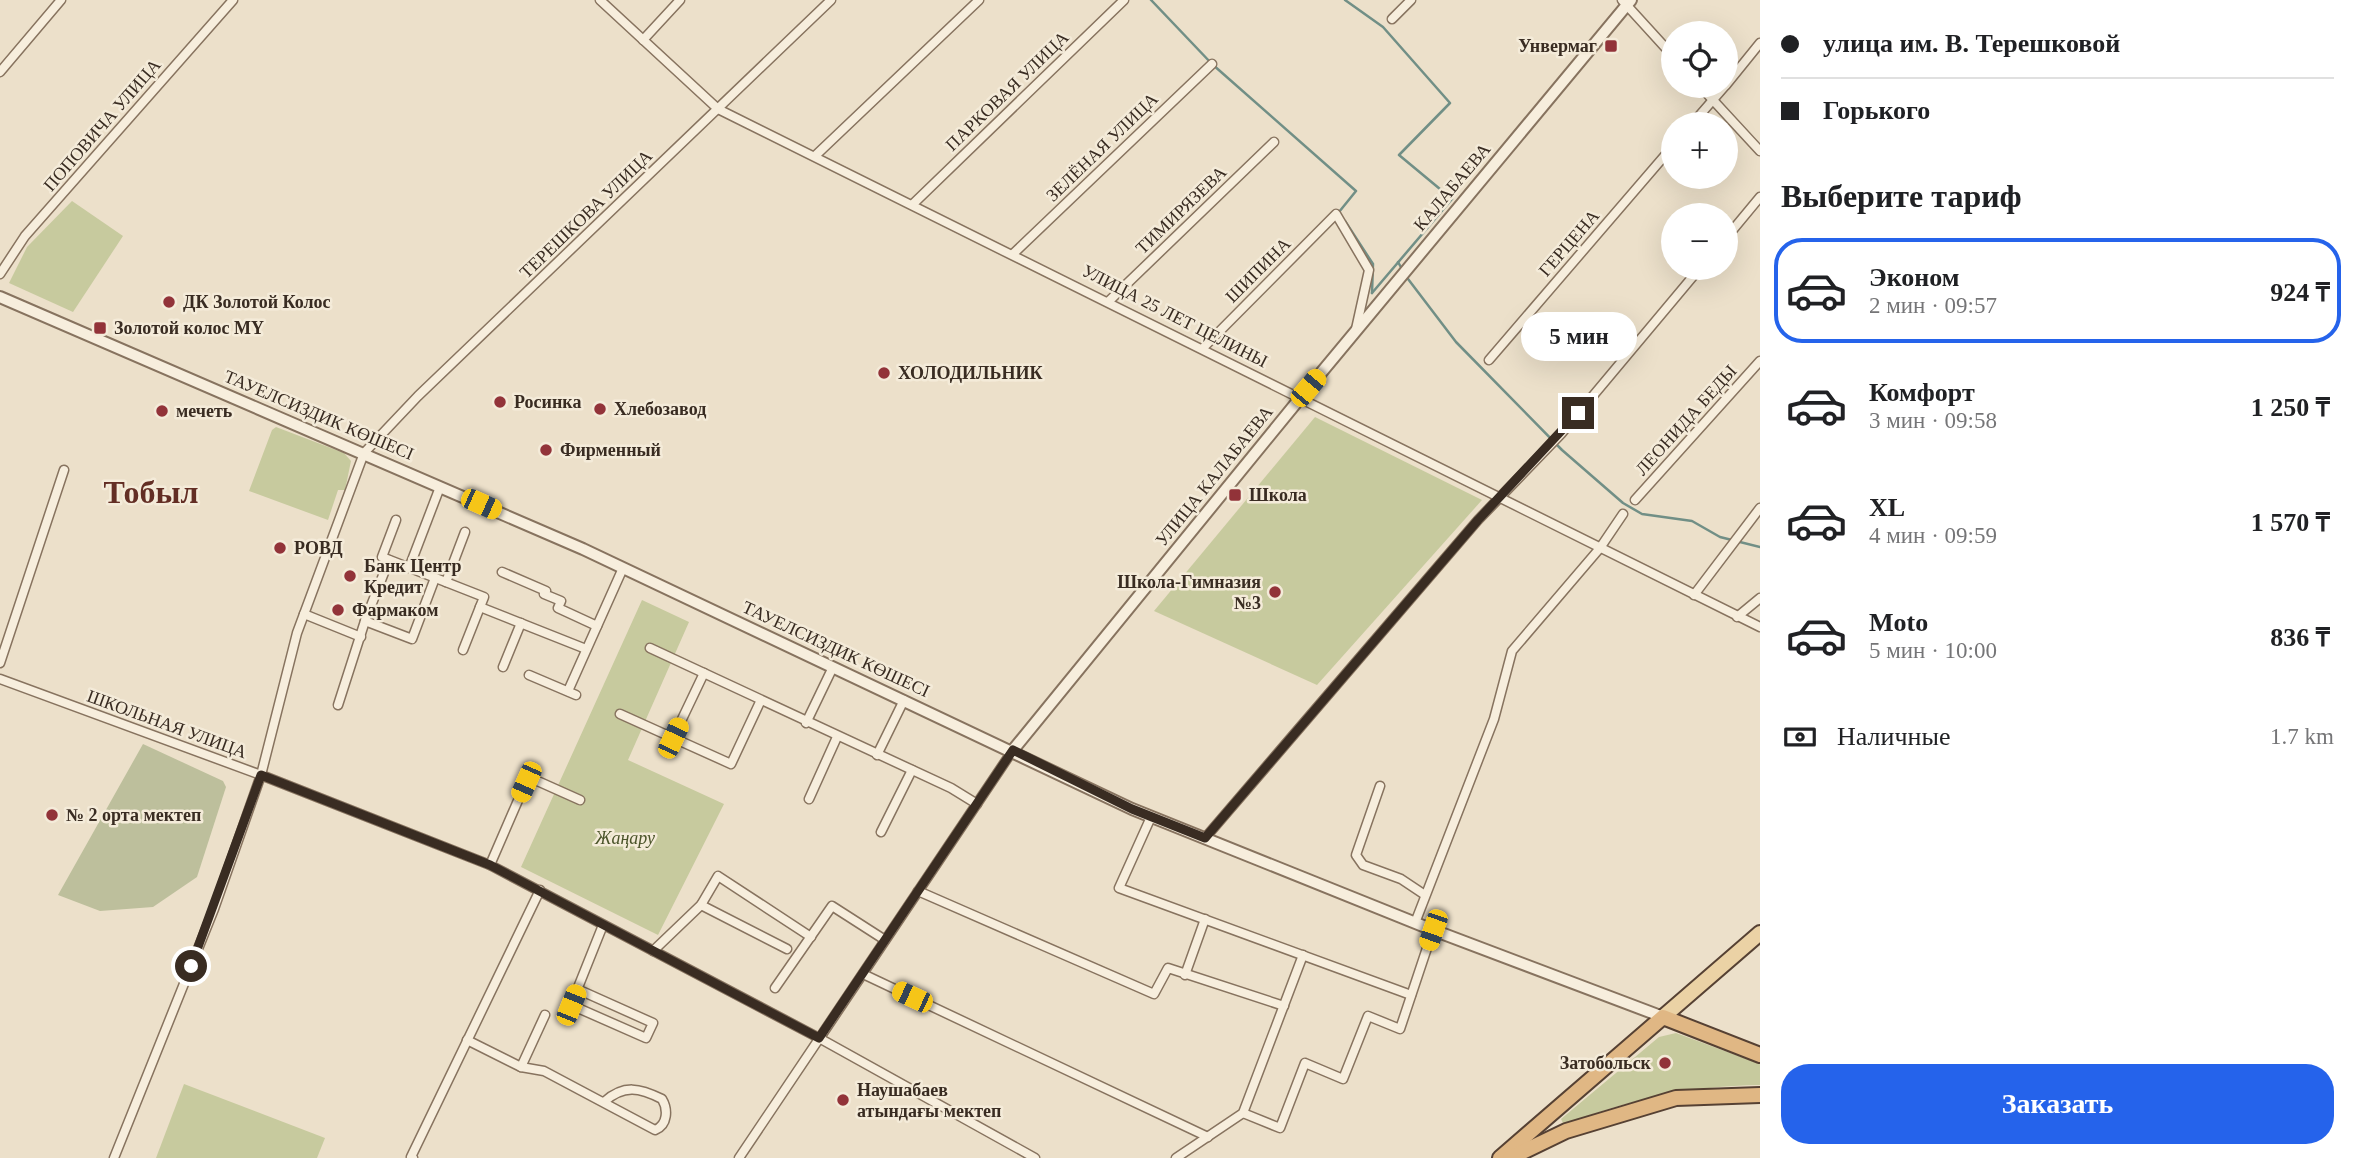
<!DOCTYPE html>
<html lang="ru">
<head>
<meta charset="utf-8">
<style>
  body { margin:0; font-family:Georgia,serif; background:#f6f6f6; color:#202124; height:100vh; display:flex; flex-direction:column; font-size:26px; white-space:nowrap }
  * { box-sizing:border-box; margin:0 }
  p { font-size:23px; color:#757577 }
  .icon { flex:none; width:38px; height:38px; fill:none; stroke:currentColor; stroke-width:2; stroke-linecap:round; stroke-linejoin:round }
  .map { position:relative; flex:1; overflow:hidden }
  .side { display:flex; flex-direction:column; background:#fff; width:595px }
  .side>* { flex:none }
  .guide { display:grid; align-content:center; height:154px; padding:0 21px; background:#fff }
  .controls { position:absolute; left:1661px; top:21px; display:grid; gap:14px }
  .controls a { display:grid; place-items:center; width:77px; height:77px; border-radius:50%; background:#fff; box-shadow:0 7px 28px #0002; font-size:35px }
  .end { position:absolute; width:32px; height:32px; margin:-16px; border:9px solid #392c22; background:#fff; box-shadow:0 0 0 4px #fff }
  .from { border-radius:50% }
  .bubble { position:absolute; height:49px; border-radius:24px; background:#fff; box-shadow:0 7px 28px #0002; font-size:23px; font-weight:800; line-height:49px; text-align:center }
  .car { position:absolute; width:21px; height:42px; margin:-21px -10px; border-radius:9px; box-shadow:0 0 5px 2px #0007; background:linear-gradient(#f5c518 24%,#345 0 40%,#f5c518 0 76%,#345 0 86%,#f5c518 0) }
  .guide b { display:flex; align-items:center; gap:24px; height:66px; font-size:26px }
  .guide b+b { border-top:2px solid #e0e0e0 }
  .guide i { width:18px; height:18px; background:#202124 }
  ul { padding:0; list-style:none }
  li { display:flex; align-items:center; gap:21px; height:105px; margin:0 14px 10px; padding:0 7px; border:4px solid transparent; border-radius:28px }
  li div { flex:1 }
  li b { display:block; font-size:26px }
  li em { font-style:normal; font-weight:800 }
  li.selected { border-color:#2563eb }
  li>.icon { width:63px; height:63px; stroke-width:1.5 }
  h2 { padding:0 21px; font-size:32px; line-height:84px }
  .pay { display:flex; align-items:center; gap:18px; height:77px; padding:0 21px; font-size:26px }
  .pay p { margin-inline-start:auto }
  .cta { display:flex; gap:14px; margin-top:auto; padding:14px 21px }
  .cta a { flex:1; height:80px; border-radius:28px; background:#2563eb; color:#fff; font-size:28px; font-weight:800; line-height:80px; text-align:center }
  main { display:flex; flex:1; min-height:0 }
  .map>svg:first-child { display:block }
  .green { fill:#c7ca9e }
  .cemetery { fill:#bdbf9c }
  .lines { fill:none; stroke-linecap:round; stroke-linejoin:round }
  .stream { stroke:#718f86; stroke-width:2.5 }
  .minor-casing { stroke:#87735f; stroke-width:11 }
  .tertiary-casing { stroke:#87735f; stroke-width:14 }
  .primary-casing { stroke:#564133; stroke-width:18 }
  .trunk-casing { stroke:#564133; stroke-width:18 }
  .minor { stroke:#f7eedd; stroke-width:8 }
  .tertiary { stroke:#f7eedd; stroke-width:10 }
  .primary { stroke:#ebd2a5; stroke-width:14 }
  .trunk { stroke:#e0b784; stroke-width:14 }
  .route { stroke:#392c22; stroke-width:9 }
  .poi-dot { fill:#923339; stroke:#f4ebd9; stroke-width:2.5 }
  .labels { text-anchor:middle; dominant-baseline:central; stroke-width:5; stroke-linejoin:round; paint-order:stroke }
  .poi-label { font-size:18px; font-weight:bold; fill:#392c22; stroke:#f4ebd9; text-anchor:start }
  .street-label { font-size:18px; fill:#392c22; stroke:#f4ebd9 }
  .park-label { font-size:18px; font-style:italic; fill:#4b542a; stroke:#f4ebd9 }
  .town-label { font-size:32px; font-weight:bold; fill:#632e24; stroke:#f4ebd9 }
</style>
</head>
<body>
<main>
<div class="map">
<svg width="1760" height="1158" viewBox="0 0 1760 1158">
  <rect width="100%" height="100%" fill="#ece0ca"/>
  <!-- green -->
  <g class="green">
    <path d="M72 201 123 236 73 312 9 283 27 247Z"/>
    <path d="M1315 417 1482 500 1317 685 1154 611Z"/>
    <path d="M276 427 344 453 351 461 345 490H338L328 520 249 491 272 430Z"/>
    <path d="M642 600 689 622 628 760 724 804 658 935 521 867Z"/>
    <path d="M1676 1033 1760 1064V1085C1691 1086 1628 1099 1564 1125L1561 1119 1659 1037Z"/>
    <path d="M184 1084 325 1138 317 1158H156Z"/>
  </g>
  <!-- cemetery -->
  <path class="cemetery" d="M143 744 223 781 226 787 197 877 153 907 100 911 58 895Z"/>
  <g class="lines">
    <!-- stream -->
    <g class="stream">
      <path d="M1151 0 1212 64 1356 191 1339 212"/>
      <path d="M1345 0 1383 27 1450 103 1399 155 1452 199 1372 293"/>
      <path d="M1345 221 1373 264 1372 293"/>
      <path d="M1398 262 1402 269"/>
      <path d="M1405 275 1456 342 1562 450 1623 503 1642 514 1692 521 1720 537 1760 547"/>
    </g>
    <!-- minor casing -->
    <g class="minor-casing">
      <g id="minor">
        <path d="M600 0 718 109 1760 627"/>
        <path d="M1622 0 1673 56"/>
        <path d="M1392 19 1411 0"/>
        <path d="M643 40 680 0"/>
        <path d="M0 72 61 0"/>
        <path d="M1726 85 1760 43"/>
        <path d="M1700 86 1760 151"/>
        <path d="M1692 124 1725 86"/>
        <path d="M816 155 979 0"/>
        <path d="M913 204 1124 0"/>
        <path d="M1726 238 1760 197"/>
        <path d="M1013 254 1212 64"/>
        <path d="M0 274 25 236 233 0"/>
        <path d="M1109 301 1274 142"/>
        <path d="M1203 348 1336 214 1369 270 1356 329"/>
        <path d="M1489 360 1673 146"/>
        <path d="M1635 500 1760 361"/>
        <path d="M396 520 382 557 484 597 463 650"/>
        <path d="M409 568 440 487"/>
        <path d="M502 572 546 591 544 594 561 601 558 608 597 626"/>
        <path d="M446 582 465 532"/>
        <path d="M1694 595 1760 508"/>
        <path d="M480 607 586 649"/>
        <path d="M304 614 361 637"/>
        <path d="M1737 617 1760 598"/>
        <path d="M365 621 412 639 435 578"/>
        <path d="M650 648 951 788 977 804"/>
        <path d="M0 663 64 470"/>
        <path d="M503 667 521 623"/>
        <path d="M529 675 576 695"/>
        <path d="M0 679 261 775 490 865 819 1038 1035 1158"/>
        <path d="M568 691 623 568"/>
        <path d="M338 705 365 621 389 560"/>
        <path d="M620 714 731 764 760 702"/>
        <path d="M806 723 833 667"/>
        <path d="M673 738 704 673"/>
        <path d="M877 755 904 700"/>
        <path d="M1380 786 1356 855 1363 865 1401 879 1425 895"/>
        <path d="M809 799 837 737"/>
        <path d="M1151 817 1119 888 1411 995"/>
        <path d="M881 832 912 770"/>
        <path d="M1205 838 1478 520 1561 434 1700 268"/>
        <path d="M490 865 526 782 533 779 580 800"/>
        <path d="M918 891 1154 994 1168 968 1284 1006"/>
        <path d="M701 905 787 949"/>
        <path d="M1415 923 1494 719 1512 651 1600 548 1623 514"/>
        <path d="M653 951 701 905 718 876 811 937"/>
        <path d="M863 974 1208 1137"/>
        <path d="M1185 975 1205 919"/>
        <path d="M775 988 832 906 885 940"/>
        <path d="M577 989 653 1023 646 1038 571 1005 603 925"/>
        <path d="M467 1040 521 1067 544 1071 655 1130C668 1125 668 1109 662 1099 640 1088 624 1084 604 1102"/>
        <path d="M521 1067 545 1015"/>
        <path d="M1243 1113 1280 1128 1305 1063 1343 1079 1368 1016 1400 1029 1433 930"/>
        <path d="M114 1158 214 909 261 775 297 633 364 453 418 396 831 0"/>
        <path d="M413 1158 411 1157 540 890"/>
        <path d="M739 1158 1013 750"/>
        <path d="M1176 1158 1243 1113 1303 955"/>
      </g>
    </g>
    <!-- tertiary casing -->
    <g class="tertiary-casing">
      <g id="tertiary">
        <path d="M0 297 583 549 1132 809 1433 930 1663 1017"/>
        <path d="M1013 750 1301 397 1631 0"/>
      </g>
    </g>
    <!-- primary casing -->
    <g class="primary-casing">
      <path id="primary" d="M1663 1017 1760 933"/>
    </g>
    <!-- trunk casing -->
    <g class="trunk-casing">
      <g id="trunk">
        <path d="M1500 1158 1663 1017 1760 1055"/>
        <path d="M1510 1158 1566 1131 1676 1098 1760 1095"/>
      </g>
    </g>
    <!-- minor -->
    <use href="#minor" class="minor"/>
    <!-- tertiary -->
    <use href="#tertiary" class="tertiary"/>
    <!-- primary -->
    <use href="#primary" class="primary"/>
    <!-- trunk -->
    <use href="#trunk" class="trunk"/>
  </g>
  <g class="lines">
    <!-- route -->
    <path class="route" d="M191 966 261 775 490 865 819 1038 1013 750 1132 809 1205 838 1478 520 1578 413"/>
  </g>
  <!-- markers -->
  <g class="poi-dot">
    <rect x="1604" y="39" width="14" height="14" rx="3.5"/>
    <circle cx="169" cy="302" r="7"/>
    <rect x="93" y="321" width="14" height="14" rx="3.5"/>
    <circle cx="884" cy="373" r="7"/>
    <circle cx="500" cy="402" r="7"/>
    <circle cx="600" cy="409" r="7"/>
    <circle cx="162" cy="411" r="7"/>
    <circle cx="546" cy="450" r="7"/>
    <rect x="1228" y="488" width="14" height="14" rx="3.5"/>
    <circle cx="280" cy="548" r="7"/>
    <circle cx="350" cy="576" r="7"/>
    <circle cx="1275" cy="592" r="7"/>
    <circle cx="338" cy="610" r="7"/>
    <circle cx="52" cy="815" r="7"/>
    <circle cx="1665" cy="1063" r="7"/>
    <circle cx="843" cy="1100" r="7"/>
  </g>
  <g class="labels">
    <!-- poi labels -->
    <g class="poi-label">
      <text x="1597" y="46" text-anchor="end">Унвермаг</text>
      <text x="183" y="302">ДК Золотой Колос</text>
      <text x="114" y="328">Золотой колос МҮ</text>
      <text x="898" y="373">ХОЛОДИЛЬНИК</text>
      <text x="514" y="402">Росинка</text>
      <text x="614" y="409">Хлебозавод</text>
      <text x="176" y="411">мечеть</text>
      <text x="560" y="450">Фирменный</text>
      <text x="1249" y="495">Школа</text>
      <text x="294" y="548">РОВД</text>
      <text x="364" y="566">Банк Центр<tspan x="364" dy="21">Кредит</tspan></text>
      <text x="1261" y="582" text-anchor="end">Школа-Гимназия<tspan x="1261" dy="21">№3</tspan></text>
      <text x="352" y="610">Фармаком</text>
      <text x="66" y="815">№ 2 орта мектеп</text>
      <text x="1651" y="1063" text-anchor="end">Затобольск</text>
      <text x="857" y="1090">Наушабаев<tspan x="857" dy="21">атындағы мектеп</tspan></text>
    </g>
    <!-- street labels -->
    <g class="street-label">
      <text transform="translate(1007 91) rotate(-44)">ПАРКОВАЯ УЛИЦА</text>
      <text transform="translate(102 125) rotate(-49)">ПОПОВИЧА УЛИЦА</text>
      <text transform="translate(1102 147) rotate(-44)">ЗЕЛЁНАЯ УЛИЦА</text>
      <text transform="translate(1452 187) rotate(-50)">КАЛАБАЕВА</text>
      <text transform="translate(1181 210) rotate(-44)">ТИМИРЯЗЕВА</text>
      <text transform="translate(586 214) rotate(-44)">ТЕРЕШКОВА УЛИЦА</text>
      <text transform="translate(1569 243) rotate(-49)">ГЕРЦЕНА</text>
      <text transform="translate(1258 270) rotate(-45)">ШИПИНА</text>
      <text transform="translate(1175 316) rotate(27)">УЛИЦА 25 ЛЕТ ЦЕЛИНЫ</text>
      <text transform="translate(319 415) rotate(23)">ТАУЕЛСИЗДИК КӨШЕСІ</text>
      <text transform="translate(1686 420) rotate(-48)">ЛЕОНИДА БЕДЫ</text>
      <text transform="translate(1214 476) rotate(-51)">УЛИЦА КАЛАБАЕВА</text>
      <text transform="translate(836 649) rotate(25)">ТАУЕЛСИЗДИК КӨШЕСІ</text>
      <text transform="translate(167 724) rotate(20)">ШКОЛЬНАЯ УЛИЦА</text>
    </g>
    <!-- park labels -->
    <g class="park-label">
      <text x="625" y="838">Жаңару</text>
    </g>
    <!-- town labels -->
    <g class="town-label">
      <text x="151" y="492">Тобыл</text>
    </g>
  </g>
</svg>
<div class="controls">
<a><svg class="icon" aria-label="locate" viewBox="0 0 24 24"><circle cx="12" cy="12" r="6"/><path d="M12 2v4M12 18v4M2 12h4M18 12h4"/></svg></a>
<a>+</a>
<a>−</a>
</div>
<i class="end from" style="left:191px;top:966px"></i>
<i class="end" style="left:1578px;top:413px"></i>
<div class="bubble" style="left:1521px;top:312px;width:116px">5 мин</div>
<i class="car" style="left:1308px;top:388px;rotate:40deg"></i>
<i class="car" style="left:481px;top:504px;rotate:114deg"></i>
<i class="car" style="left:673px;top:738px;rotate:25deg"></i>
<i class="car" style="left:526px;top:782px;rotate:204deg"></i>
<i class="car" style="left:1433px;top:930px;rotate:199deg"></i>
<i class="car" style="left:912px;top:997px;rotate:295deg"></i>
<i class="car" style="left:571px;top:1005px;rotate:22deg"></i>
</div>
<section class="side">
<div class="guide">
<b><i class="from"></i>улица им. В. Терешковой</b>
<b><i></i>Горького</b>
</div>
<h2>Выберите тариф</h2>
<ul>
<li class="selected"><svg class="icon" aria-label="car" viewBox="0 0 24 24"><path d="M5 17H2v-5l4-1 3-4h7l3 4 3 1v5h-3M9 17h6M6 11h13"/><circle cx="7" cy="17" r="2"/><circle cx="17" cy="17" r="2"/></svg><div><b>Эконом</b><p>2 мин · 09:57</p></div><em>924 ₸</em></li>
<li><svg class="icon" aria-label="car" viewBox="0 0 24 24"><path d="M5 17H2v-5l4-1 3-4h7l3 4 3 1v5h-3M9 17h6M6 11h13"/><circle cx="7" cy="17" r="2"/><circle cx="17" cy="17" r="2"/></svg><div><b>Комфорт</b><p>3 мин · 09:58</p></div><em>1 250 ₸</em></li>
<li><svg class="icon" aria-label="car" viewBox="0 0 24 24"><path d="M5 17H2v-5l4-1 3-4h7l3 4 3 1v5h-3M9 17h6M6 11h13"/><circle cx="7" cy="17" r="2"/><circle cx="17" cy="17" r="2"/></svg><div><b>XL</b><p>4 мин · 09:59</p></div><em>1 570 ₸</em></li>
<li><svg class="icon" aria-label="car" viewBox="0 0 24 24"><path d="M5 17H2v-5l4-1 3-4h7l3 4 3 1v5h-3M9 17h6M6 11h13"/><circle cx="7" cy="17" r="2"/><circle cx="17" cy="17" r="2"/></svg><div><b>Moto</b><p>5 мин · 10:00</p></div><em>836 ₸</em></li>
</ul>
<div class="pay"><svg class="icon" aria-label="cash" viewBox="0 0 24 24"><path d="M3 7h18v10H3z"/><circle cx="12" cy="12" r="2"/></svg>Наличные<p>1.7 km</p></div>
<div class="cta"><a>Заказать</a></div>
</section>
</main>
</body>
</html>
